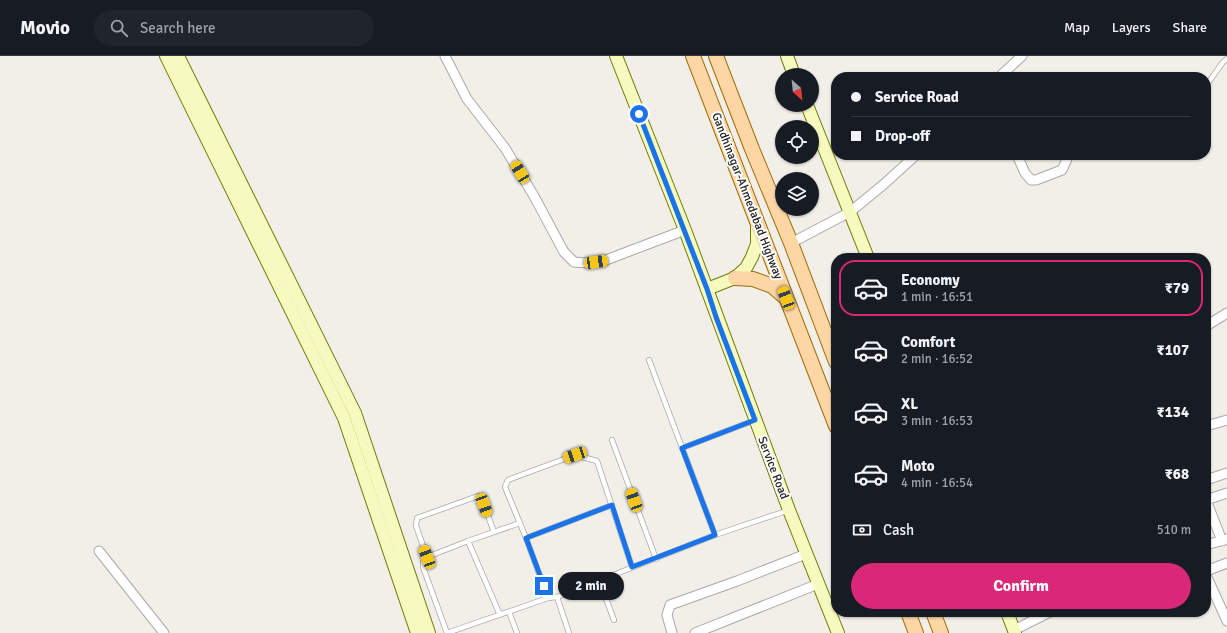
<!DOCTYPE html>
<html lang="en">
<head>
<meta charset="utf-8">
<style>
  body { margin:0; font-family:Signika,sans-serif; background:#20242c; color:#f1f3f6; height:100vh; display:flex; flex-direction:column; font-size:15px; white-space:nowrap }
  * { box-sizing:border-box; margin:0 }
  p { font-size:13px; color:#9ea1a6 }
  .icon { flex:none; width:22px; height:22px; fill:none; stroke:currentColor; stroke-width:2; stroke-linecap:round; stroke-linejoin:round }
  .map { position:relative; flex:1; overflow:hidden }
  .sheet { position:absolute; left:831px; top:197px; width:380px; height:364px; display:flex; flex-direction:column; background:#171b24; border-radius:16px; box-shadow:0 1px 3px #0004 }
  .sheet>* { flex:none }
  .guide { position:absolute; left:831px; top:16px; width:380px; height:88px; border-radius:16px; box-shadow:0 1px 3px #0004; display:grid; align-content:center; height:88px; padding:0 20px; background:#171b24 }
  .needle { width:26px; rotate:153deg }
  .tools { position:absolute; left:775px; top:12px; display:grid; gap:8px }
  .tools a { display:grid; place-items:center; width:44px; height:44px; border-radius:50%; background:#171b24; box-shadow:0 1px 3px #0004; font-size:20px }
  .end { position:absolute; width:18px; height:18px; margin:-9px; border:5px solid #1a73e8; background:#fff; box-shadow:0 0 0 2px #fff }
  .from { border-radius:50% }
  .bubble { position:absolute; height:28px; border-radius:14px; background:#171b24; box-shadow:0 1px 3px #0004; font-size:13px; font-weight:700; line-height:28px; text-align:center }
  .car { position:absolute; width:12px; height:24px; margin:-12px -6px; border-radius:5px; box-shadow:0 0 3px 1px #0007; background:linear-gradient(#f5c518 24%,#345 0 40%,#f5c518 0 76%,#345 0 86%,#f5c518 0) }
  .guide b { display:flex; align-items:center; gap:14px; height:38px; font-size:15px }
  .guide b+b { border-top:1px solid #363941 }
  .guide i { width:10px; height:10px; background:#f1f3f6 }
  ul { padding:7px 0 0; list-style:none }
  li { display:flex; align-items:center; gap:12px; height:56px; margin:0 8px 6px; padding:0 12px; border:2px solid transparent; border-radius:16px }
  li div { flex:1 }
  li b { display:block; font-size:15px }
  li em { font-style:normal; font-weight:700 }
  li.current { border-color:#db2777 }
  li>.icon { width:36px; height:36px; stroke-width:1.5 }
  .pay { display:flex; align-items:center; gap:10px; height:44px; padding:0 20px; font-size:15px }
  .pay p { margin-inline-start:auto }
  .button { display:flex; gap:8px; margin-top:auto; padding:8px 20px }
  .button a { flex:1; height:46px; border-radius:24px; background:#db2777; color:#fff; font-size:16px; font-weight:700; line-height:46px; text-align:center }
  header { display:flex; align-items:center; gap:24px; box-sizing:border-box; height:56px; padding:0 20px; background:#171b24; border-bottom:1px solid #363941 }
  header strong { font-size:19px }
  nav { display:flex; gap:22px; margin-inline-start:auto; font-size:14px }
  .search { width:280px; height:36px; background:#20242c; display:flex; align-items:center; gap:10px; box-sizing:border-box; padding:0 14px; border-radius:22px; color:#9ea1a6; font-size:15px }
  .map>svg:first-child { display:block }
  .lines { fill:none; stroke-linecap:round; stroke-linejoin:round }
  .lane-casing { stroke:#a9a9a9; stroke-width:6 }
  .street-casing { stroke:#a9a9a9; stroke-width:11 }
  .secondary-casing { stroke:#707d05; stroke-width:14 }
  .primary-casing { stroke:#a06b00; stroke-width:16 }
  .lane { stroke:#fff; stroke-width:4.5 }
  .street { stroke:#fff; stroke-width:9 }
  .secondary { stroke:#f7fabf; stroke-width:12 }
  .primary { stroke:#fcd6a4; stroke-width:14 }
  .route { stroke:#1a73e8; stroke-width:5 }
  .labels { text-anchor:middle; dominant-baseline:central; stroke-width:4; stroke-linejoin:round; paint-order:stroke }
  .street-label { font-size:12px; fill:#222; stroke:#fff }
</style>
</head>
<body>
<header>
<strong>Movio</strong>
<div class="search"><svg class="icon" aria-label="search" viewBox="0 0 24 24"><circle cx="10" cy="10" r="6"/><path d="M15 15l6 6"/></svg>Search here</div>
<nav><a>Map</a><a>Layers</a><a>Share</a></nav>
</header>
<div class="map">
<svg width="1227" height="577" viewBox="0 0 1227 577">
  <rect width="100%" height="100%" fill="#f2efe9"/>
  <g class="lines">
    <!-- lane casing -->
    <g class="lane-casing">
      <g id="lane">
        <path d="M1206 30 1223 6 1227 3"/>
        <path d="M649 304 715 479"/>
        <path d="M612 384 656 503"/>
        <path d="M682 392 755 364"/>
        <path d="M526 482 612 449"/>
        <path d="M468 485 500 559"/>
        <path d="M427 501 416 470 417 462 478 440 484 449 494 476"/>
        <path d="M599 524 614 564"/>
        <path d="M557 541 569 577"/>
        <path d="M548 542 526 482 505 431 508 424 575 399 597 405 632 511"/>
        <path d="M509 556 517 577"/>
        <path d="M447 577 548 542 557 541 715 479 789 454"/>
        <path d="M447 577 423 511V506L427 501 468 485 520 467"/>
      </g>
    </g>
    <!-- street casing -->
    <g class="street-casing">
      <g id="street">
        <path d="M445 0 467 43 505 92 534 140 564 196 574 206 587 207 606 204 685 174"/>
        <path d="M999 21 1022 0"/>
        <path d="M1017 99 1025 117 1031 124H1036L1062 114 1067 103 1066 99"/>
        <path d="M791 187 850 156 883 129 916 99"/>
        <path d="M1206 270 1227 257"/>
        <path d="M1206 370 1227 364"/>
        <path d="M1206 424 1227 417"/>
        <path d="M1222 485 1206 444 1227 437"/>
        <path d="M1206 489 1227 483"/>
        <path d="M99 495 164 577"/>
        <path d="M1206 515 1227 507"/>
        <path d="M1206 519 1227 565"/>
        <path d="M1014 574 1050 556"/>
        <path d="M672 577 667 559 670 549 737 525 806 498"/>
        <path d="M695 577 818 528"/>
      </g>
    </g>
    <!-- secondary casing -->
    <g class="secondary-casing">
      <g id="secondary">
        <path d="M166 0 344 362 417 577"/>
        <path d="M178 0 355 357 429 577"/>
        <path d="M616 0 685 174 789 454 838 577"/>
        <path d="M787 0 794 19"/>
        <path d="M807 49 868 202"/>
        <path d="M707 233 735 222 746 212 752 201 757 188V168"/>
        <path d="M1007 556 1015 577"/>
      </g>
    </g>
    <!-- primary casing -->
    <g class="primary-casing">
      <g id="primary">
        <path d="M693 0 836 370"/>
        <path d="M716 0 752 93 791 187 836 306"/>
        <path d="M735 222 753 223 772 230 786 242"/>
        <path d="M908 556 916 577"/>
        <path d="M933 556 941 577"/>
      </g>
    </g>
    <!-- lane -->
    <use href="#lane" class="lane"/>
    <!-- street -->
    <use href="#street" class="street"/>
    <!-- secondary -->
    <use href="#secondary" class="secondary"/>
    <!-- primary -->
    <use href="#primary" class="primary"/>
  </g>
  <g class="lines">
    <!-- route -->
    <path class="route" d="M544 530 526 482 612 449 632 511 715 479 682 392 755 364 716 261 707 233 639 58"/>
  </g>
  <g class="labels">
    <!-- street labels -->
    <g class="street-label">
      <text transform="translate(747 140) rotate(69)">Gandhinagar-Ahmedabad Highway</text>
      <text transform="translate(773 412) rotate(69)">Service Road</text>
    </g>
  </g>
</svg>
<div class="tools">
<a><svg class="needle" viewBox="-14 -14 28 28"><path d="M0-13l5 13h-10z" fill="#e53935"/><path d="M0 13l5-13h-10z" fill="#9ea1a6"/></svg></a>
<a><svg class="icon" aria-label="locate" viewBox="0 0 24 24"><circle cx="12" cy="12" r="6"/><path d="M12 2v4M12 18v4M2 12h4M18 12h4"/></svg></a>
<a><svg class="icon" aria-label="layers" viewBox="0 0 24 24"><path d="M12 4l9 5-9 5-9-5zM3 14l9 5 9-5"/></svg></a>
</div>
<i class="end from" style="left:639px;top:58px"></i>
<i class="end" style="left:544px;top:530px"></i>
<div class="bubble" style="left:558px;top:516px;width:66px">2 min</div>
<i class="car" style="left:520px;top:116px;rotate:329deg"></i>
<i class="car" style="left:596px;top:206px;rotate:82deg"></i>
<i class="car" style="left:786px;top:242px;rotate:339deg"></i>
<i class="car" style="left:575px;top:399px;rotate:251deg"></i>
<i class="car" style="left:634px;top:444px;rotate:340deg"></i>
<i class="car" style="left:484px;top:449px;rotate:160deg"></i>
<i class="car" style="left:427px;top:501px;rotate:339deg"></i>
<div class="guide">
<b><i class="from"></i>Service Road</b>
<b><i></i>Drop-off</b>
</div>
<section class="sheet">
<ul>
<li class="current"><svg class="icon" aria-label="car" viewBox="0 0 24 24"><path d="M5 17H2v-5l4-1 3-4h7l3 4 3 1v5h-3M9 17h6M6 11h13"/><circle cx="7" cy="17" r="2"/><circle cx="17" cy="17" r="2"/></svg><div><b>Economy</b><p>1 min · 16:51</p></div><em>₹79</em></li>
<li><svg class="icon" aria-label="car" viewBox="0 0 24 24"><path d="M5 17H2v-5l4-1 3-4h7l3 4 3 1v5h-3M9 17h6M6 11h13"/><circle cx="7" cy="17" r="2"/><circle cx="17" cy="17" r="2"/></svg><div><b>Comfort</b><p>2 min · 16:52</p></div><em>₹107</em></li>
<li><svg class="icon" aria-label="car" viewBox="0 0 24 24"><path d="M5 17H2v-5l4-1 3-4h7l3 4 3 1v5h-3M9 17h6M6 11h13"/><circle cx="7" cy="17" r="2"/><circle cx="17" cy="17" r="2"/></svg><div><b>XL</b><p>3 min · 16:53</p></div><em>₹134</em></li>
<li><svg class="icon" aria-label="car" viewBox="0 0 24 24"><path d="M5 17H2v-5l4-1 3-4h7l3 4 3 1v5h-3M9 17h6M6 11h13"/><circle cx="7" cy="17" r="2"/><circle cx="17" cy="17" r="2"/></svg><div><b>Moto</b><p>4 min · 16:54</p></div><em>₹68</em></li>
</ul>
<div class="pay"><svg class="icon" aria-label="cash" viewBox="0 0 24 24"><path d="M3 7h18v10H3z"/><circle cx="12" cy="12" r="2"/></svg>Cash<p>510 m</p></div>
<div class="button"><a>Confirm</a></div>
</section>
</div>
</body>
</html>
